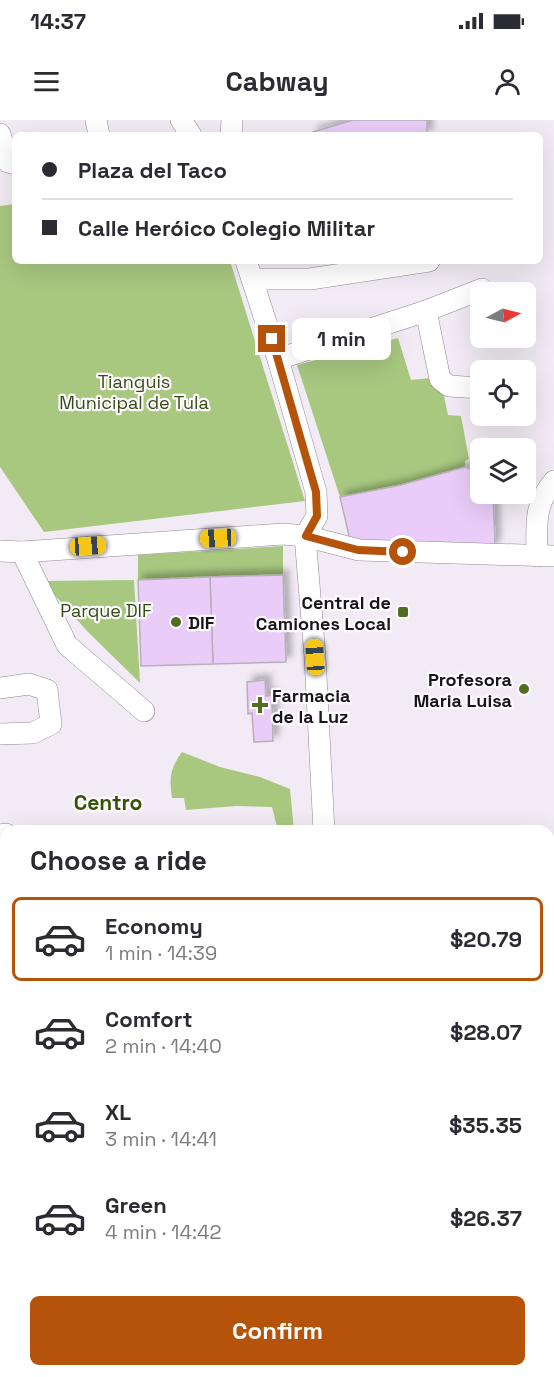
<!DOCTYPE html>
<html lang="en">
<head>
<meta charset="utf-8">
<style>
  body { margin:0; font-family:"Space Grotesk",sans-serif; background:#f2f2f3; color:#2b2b33; height:100vh; display:flex; flex-direction:column; font-size:22px; white-space:nowrap }
  * { box-sizing:border-box; margin:0 }
  p { font-size:20px; color:#7c7c81 }
  .icon { flex:none; width:33px; height:33px; fill:none; stroke:currentColor; stroke-width:2; stroke-linecap:round; stroke-linejoin:round }
  .map { position:relative; flex:1; overflow:hidden }
  .panel { position:absolute; left:0px; top:705px; width:555px; height:552px; display:flex; flex-direction:column; background:#fff; border-radius:18px 18px 0 0; box-shadow:0 6px 24px #0002 }
  .panel>* { flex:none }
  .hud { position:absolute; left:12px; top:12px; width:531px; height:132px; border-radius:9px; box-shadow:0 6px 24px #0002; display:grid; align-content:center; height:132px; padding:0 30px; background:#fff }
  .needle { width:39px; rotate:83deg }
  .controls { position:absolute; left:470px; top:162px; display:grid; gap:12px }
  .controls a { display:grid; place-items:center; width:66px; height:66px; border-radius:9px; background:#fff; box-shadow:0 6px 24px #0002; font-size:30px }
  .end { position:absolute; width:27px; height:27px; margin:-14px; border:8px solid #b45309; background:#fff; box-shadow:0 0 0 3px #fff }
  .from { border-radius:50% }
  .bubble { position:absolute; height:42px; border-radius:9px; background:#fff; box-shadow:0 6px 24px #0002; font-size:20px; font-weight:600; line-height:42px; text-align:center }
  .car { position:absolute; width:18px; height:36px; margin:-18px -9px; border-radius:8px; box-shadow:0 0 4px 2px #0007; background:linear-gradient(#f5c518 24%,#345 0 40%,#f5c518 0 76%,#345 0 86%,#f5c518 0) }
  .hud b { display:flex; align-items:center; gap:21px; height:57px; font-size:22px }
  .hud b+b { border-top:2px solid #e1e1e2 }
  .hud i { width:15px; height:15px; background:#2b2b33 }
  ul { padding:0; list-style:none }
  li { display:flex; align-items:center; gap:18px; height:84px; margin:0 12px 9px; padding:0 18px; border:3px solid transparent; border-radius:9px }
  li div { flex:1 }
  li b { display:block; font-size:22px }
  li em { font-style:normal; font-weight:600 }
  li.selected { border-color:#b45309 }
  li>.icon { width:54px; height:54px; stroke-width:1.5 }
  h2 { padding:0 30px; font-size:27px; line-height:72px }
  .button { display:flex; gap:12px; margin-top:auto; padding:12px 30px }
  .button a { flex:1; height:69px; border-radius:9px; background:#b45309; color:#fff; font-size:24px; font-weight:600; line-height:69px; text-align:center }
  .status { display:flex; justify-content:space-between; align-items:center; height:42px; padding:0 30px; background:#fff; direction:ltr }
  .status svg { height:16px; fill:currentColor }
  header { display:flex; justify-content:space-between; align-items:center; height:78px; padding:0 30px; background:#fff; font-size:27px; font-weight:600 }
  .map>svg:first-child { display:block }
  .green { fill:#a8c880 }
  .building { fill:#e9ccf7; stroke:#b7b0ba; stroke-width:1.5; filter:url(#shadow) }
  .lines { fill:none; stroke-linecap:round; stroke-linejoin:round }
  .minor-casing { stroke:#908993; stroke-width:22 }
  .path { stroke:#89858c; stroke-width:4; stroke-dasharray:4.5 4.5; stroke-linecap:butt }
  .minor { stroke:#fff; stroke-width:21 }
  .route { stroke:#b45309; stroke-width:8 }
  .poi-dot { fill:#506d22; stroke:#fdfafe; stroke-width:2 }
  .labels { text-anchor:middle; dominant-baseline:central; stroke-width:4.5; stroke-linejoin:round; paint-order:stroke }
  .park-label { font-size:18px; fill:#354a13; stroke:#fdfafe }
  .poi-label { font-size:18px; font-weight:bold; fill:#171519; stroke:#fdfafe; text-anchor:end }
  .quarter-label { font-size:21px; font-weight:bold; fill:#375106; stroke:#fdfafe }
</style>
</head>
<body>
<div class="status"><b>14:37</b><svg viewBox="0 0 49 12"><path d="M0 12V9h3v3zM5 12V6h3v6zM10 12V3h3v9zM15 12V0h3v12zM26 1h20v11H26zM47 4h2v5h-2z"/></svg></div>
<header><svg class="icon" aria-label="menu" viewBox="0 0 24 24"><path d="M4 6h16M4 12h16M4 18h16"/></svg>Cabway<svg class="icon" aria-label="person" viewBox="0 0 24 24"><circle cx="12" cy="8" r="4"/><path d="M4 21q1-7 8-7t8 7"/></svg></header>
<div class="map">
<svg width="554" height="1257" viewBox="0 0 554 1257">
  <defs>
    <filter id="shadow"><feDropShadow dx="5.5" dy="-5.5" stdDeviation="3" flood-color="#0004"/></filter>
  </defs>
  <rect width="100%" height="100%" fill="#f2ebf5"/>
  <!-- green -->
  <g class="green">
    <path d="M15 84V141H230L305 381 44 412 0 347V86Z"/>
    <path d="M398 218 411 260 440 257 448 295 461 296 469 339 465 341V347L401 365 340 377 297 245Z"/>
    <path d="M283 426V455L138 460V435Z"/>
    <path d="M134 460 140 563 87 511 42 461Z"/>
    <path d="M182 632 220 647 260 657 290 669 294 711H278L272 687 236 686 186 690 184 678H172C169 657 170 649 182 632Z"/>
    <path d="M1 912H6V1233L0 1234Z"/>
  </g>
  <!-- building -->
  <g class="building">
    <path d="M353 0H427V15H311L313 12Z"/>
    <path d="M465 347 480 353V374H493L495 423 491 429 351 424 340 377 401 365Z"/>
    <path d="M283 455 286 542 213 544 210 457Z"/>
    <path d="M210 457 213 544 141 546 138 460Z"/>
    <path d="M265 560 266 576 272 575 273 621 254 622 252 593 248 594 247 562Z"/>
  </g>
  <g class="lines">
    <!-- minor casing -->
    <g class="minor-casing">
      <g id="minor">
        <path d="M96 0 99 15"/>
        <path d="M181 0 191 15"/>
        <path d="M0 14 8 42 15 44"/>
        <path d="M231 15 232 0"/>
        <path d="M246 141 278 239 316 372 317 396 305 416 315 537 324 711"/>
        <path d="M252 159H310L429 141"/>
        <path d="M426 191 440 259 449 266 480 268"/>
        <path d="M278 239 426 191 482 169"/>
        <path d="M0 431 22 432 283 414 305 416 359 430 554 436"/>
        <path d="M22 432 67 525 144 591"/>
        <path d="M537 436C537 406 533 386 554 361"/>
        <path d="M0 568 29 564 47 570 51 604 33 613 0 614"/>
        <path d="M0 715 6 714"/>
        <path d="M549 943H554"/>
        <path d="M0 944H6"/>
        <path d="M0 1219 6 1218"/>
        <path d="M89 1251 91 1257"/>
        <path d="M322 1257V1251"/>
      </g>
    </g>
    <!-- path -->
    <g class="path">
      <path d="M0 1037 6 1042"/>
      <path d="M0 1186 6 1179"/>
    </g>
    <!-- minor -->
    <use href="#minor" class="minor"/>
  </g>
  <g class="lines">
    <!-- route -->
    <path class="route" d="M272 219 316 372 317 396 306 416 358 430 403 432"/>
  </g>
  <!-- markers -->
  <g class="poi-dot">
    <rect x="397" y="486" width="12" height="12" rx="3"/>
    <circle cx="176" cy="502" r="6"/>
    <circle cx="524" cy="569" r="6"/>
    <path d="M257 576h6v6h6v6h-6v6h-6v-6h-6v-6h6z"/>
  </g>
  <g class="labels">
    <!-- park labels -->
    <g class="park-label">
      <text x="134" y="261">Tianguis<tspan x="134" dy="21">Municipal de Tula</tspan></text>
      <text x="106" y="490">Parque DIF</text>
    </g>
    <!-- poi labels -->
    <g class="poi-label">
      <text x="391" y="482">Central de<tspan x="391" dy="21">Camiones Local</tspan></text>
      <text x="188" y="502" text-anchor="start">DIF</text>
      <text x="512" y="559">Profesora<tspan x="512" dy="21">Maria Luisa</tspan></text>
      <text x="272" y="575" text-anchor="start">Farmacia<tspan x="272" dy="21">de la Luz</tspan></text>
    </g>
    <!-- quarter labels -->
    <g class="quarter-label">
      <text x="108" y="682">Centro</text>
    </g>
  </g>
</svg>
<div class="controls">
<a><svg class="needle" viewBox="-14 -14 28 28"><path d="M0-13l5 13h-10z" fill="#e53935"/><path d="M0 13l5-13h-10z" fill="#7c7c81"/></svg></a>
<a><svg class="icon" aria-label="locate" viewBox="0 0 24 24"><circle cx="12" cy="12" r="6"/><path d="M12 2v4M12 18v4M2 12h4M18 12h4"/></svg></a>
<a><svg class="icon" aria-label="layers" viewBox="0 0 24 24"><path d="M12 4l9 5-9 5-9-5zM3 14l9 5 9-5"/></svg></a>
</div>
<i class="end from" style="left:403px;top:432px"></i>
<i class="end" style="left:272px;top:219px"></i>
<div class="bubble" style="left:292px;top:198px;width:99px">1 min</div>
<i class="car" style="left:218px;top:418px;rotate:267deg"></i>
<i class="car" style="left:88px;top:426px;rotate:86deg"></i>
<i class="car" style="left:315px;top:537px;rotate:356deg"></i>
<div class="hud">
<b><i class="from"></i>Plaza del Taco</b>
<b><i></i>Calle Heróico Colegio Militar</b>
</div>
<section class="panel">
<h2>Choose a ride</h2>
<ul>
<li class="selected"><svg class="icon" aria-label="car" viewBox="0 0 24 24"><path d="M5 17H2v-5l4-1 3-4h7l3 4 3 1v5h-3M9 17h6M6 11h13"/><circle cx="7" cy="17" r="2"/><circle cx="17" cy="17" r="2"/></svg><div><b>Economy</b><p>1 min · 14:39</p></div><em>$20.79</em></li>
<li><svg class="icon" aria-label="car" viewBox="0 0 24 24"><path d="M5 17H2v-5l4-1 3-4h7l3 4 3 1v5h-3M9 17h6M6 11h13"/><circle cx="7" cy="17" r="2"/><circle cx="17" cy="17" r="2"/></svg><div><b>Comfort</b><p>2 min · 14:40</p></div><em>$28.07</em></li>
<li><svg class="icon" aria-label="car" viewBox="0 0 24 24"><path d="M5 17H2v-5l4-1 3-4h7l3 4 3 1v5h-3M9 17h6M6 11h13"/><circle cx="7" cy="17" r="2"/><circle cx="17" cy="17" r="2"/></svg><div><b>XL</b><p>3 min · 14:41</p></div><em>$35.35</em></li>
<li><svg class="icon" aria-label="car" viewBox="0 0 24 24"><path d="M5 17H2v-5l4-1 3-4h7l3 4 3 1v5h-3M9 17h6M6 11h13"/><circle cx="7" cy="17" r="2"/><circle cx="17" cy="17" r="2"/></svg><div><b>Green</b><p>4 min · 14:42</p></div><em>$26.37</em></li>
</ul>
<div class="button"><a>Confirm</a></div>
</section>
</div>
</body>
</html>
